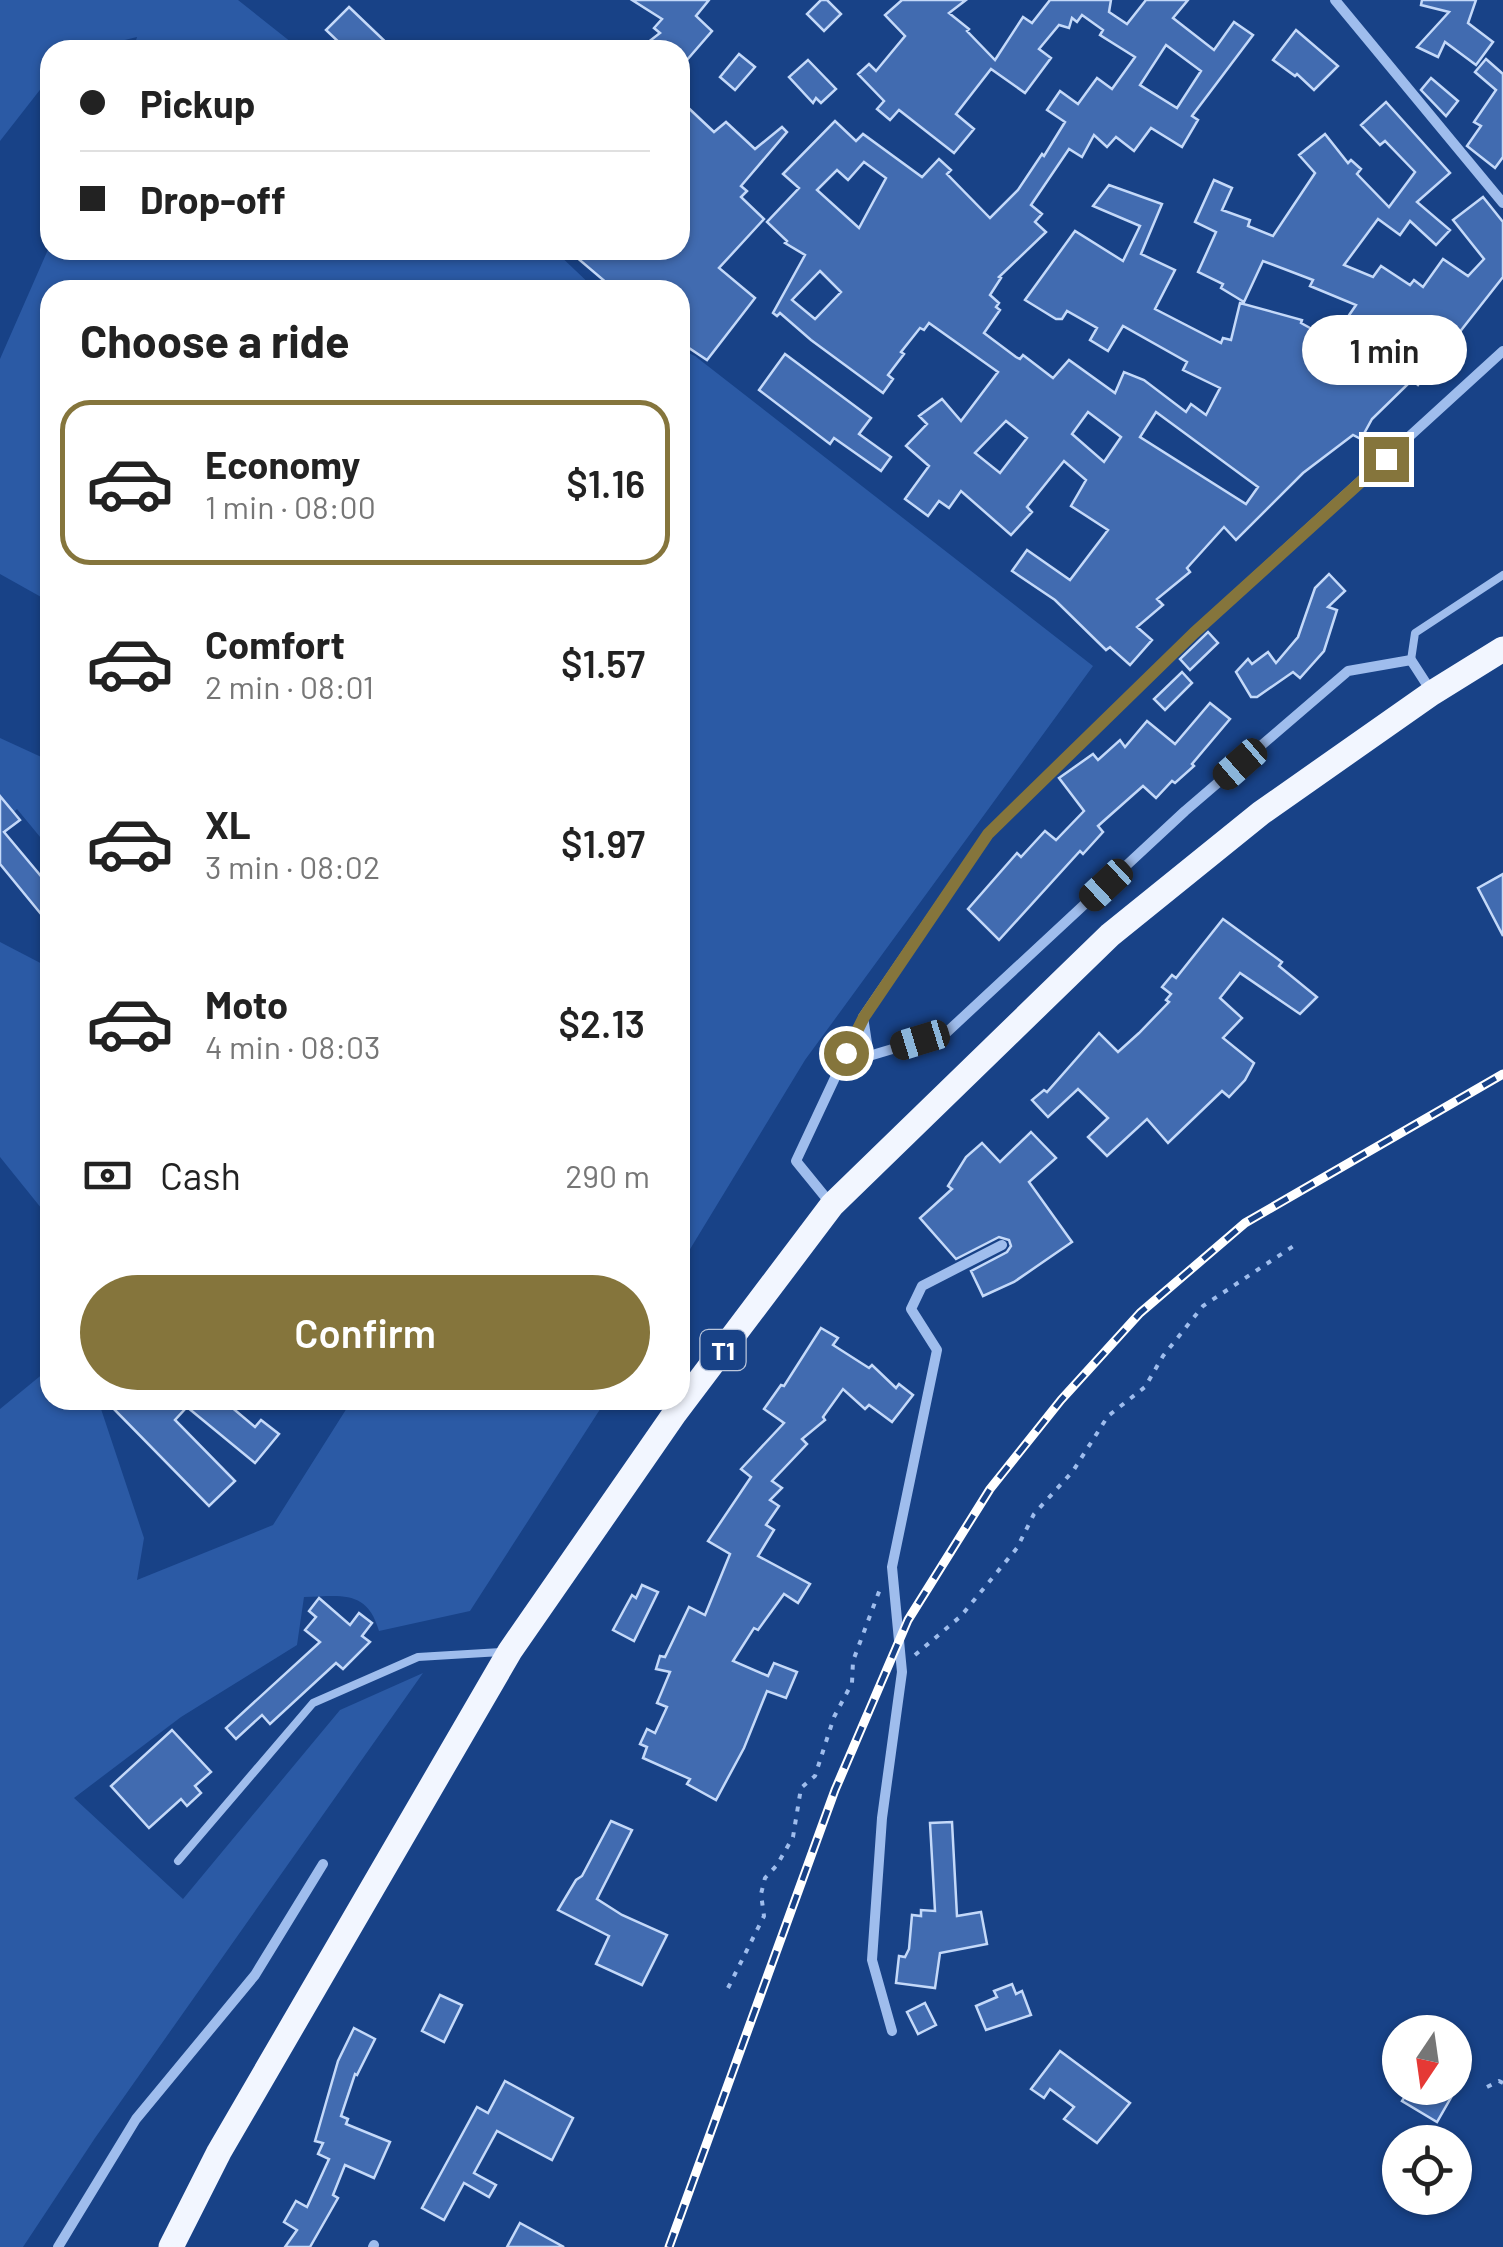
<!DOCTYPE html>
<html lang="en">
<head>
<meta charset="utf-8">
<style>
  body { margin:0; font-family:Barlow,sans-serif; background:#f2f2f2; color:#222; height:100vh; display:flex; flex-direction:column; font-size:38px; white-space:nowrap }
  * { box-sizing:border-box; margin:0 }
  p { font-size:32px; color:#767676 }
  .icon { flex:none; width:55px; height:55px; fill:none; stroke:currentColor; stroke-width:2; stroke-linecap:round; stroke-linejoin:round }
  .map { position:relative; flex:1; overflow:hidden }
  .sheet { position:absolute; left:40px; top:280px; width:650px; height:1130px; display:flex; flex-direction:column; background:#fff; border-radius:30px; box-shadow:0 2px 8px #0004 }
  .sheet>* { flex:none }
  .guide { position:absolute; left:40px; top:40px; width:650px; height:220px; border-radius:30px; box-shadow:0 2px 8px #0004; display:grid; align-content:center; height:220px; padding:0 40px; background:#fff }
  .needle { width:65px; rotate:193deg }
  .controls { position:absolute; left:1382px; top:2015px; display:grid; gap:20px }
  .controls a { display:grid; place-items:center; width:90px; height:90px; border-radius:50%; background:#fff; box-shadow:0 2px 8px #0004; font-size:50px }
  .end { position:absolute; width:45px; height:45px; margin:-22px; border:12px solid #85753c; background:#fff; box-shadow:0 0 0 5px #fff }
  .from { border-radius:50% }
  .bubble { position:absolute; height:70px; border-radius:35px; background:#fff; box-shadow:0 2px 8px #0004; font-size:32px; font-weight:600; line-height:70px; text-align:center }
  .car { position:absolute; width:30px; height:60px; margin:-30px -15px; border-radius:12px; box-shadow:0 0 8px 2px #0007; background:linear-gradient(#222 24%,#8ab4d8 0 40%,#222 0 76%,#8ab4d8 0 86%,#222 0) }
  .guide b { display:flex; align-items:center; gap:35px; height:95px; font-size:38px }
  .guide b+b { border-top:2px solid #e0e0e0 }
  .guide i { width:25px; height:25px; background:#222 }
  ul { padding:0; list-style:none }
  li { display:flex; align-items:center; gap:30px; height:165px; margin:0 20px 15px; padding:0 20px; border:5px solid transparent; border-radius:30px }
  li div { flex:1 }
  li b { display:block; font-size:38px }
  li em { font-style:normal; font-weight:600 }
  li.on { border-color:#85753c }
  li>.icon { width:90px; height:90px; stroke-width:1.5 }
  h2 { padding:0 40px; font-size:45px; line-height:120px }
  .pay { display:flex; align-items:center; gap:25px; height:110px; padding:0 40px; font-size:38px }
  .pay p { margin-inline-start:auto }
  .action { display:flex; gap:20px; margin-top:auto; padding:20px 40px }
  .action a { flex:1; height:115px; border-radius:60px; background:#85753c; color:#fff; font-size:40px; font-weight:600; line-height:115px; text-align:center }
  .map>svg:first-child { display:block }
  .green { fill:#2b5aa5 }
  .building { fill:#416bb0; stroke:#c4d9f9; stroke-width:2.5; fill-rule:evenodd }
  .lines { fill:none; stroke-linecap:round; stroke-linejoin:round }
  .path { stroke:#9fbded; stroke-width:4; stroke-dasharray:5 8; stroke-linecap:butt }
  .service { stroke:#9fbded; stroke-width:8 }
  .minor { stroke:#9fbded; stroke-width:10 }
  .trunk { stroke:#f2f6ff; stroke-width:25 }
  .rail-casing { stroke:#fff; stroke-width:9 }
  .rail { stroke:#184287; stroke-width:5; stroke-dasharray:15; stroke-linecap:butt }
  .route { stroke:#85753c; stroke-width:12 }
  .labels { text-anchor:middle; dominant-baseline:central; stroke-width:10; stroke-linejoin:round; paint-order:stroke }
  .shield { fill:#184287; stroke:#bac6db; stroke-width:2.5 }
  .shield-label { font-size:25px; font-weight:bold; fill:#fff }
</style>
</head>
<body>
<div class="map">
<svg width="1503" height="2247" viewBox="0 0 1503 2247">
  <rect width="100%" height="100%" fill="#184287"/>
  <!-- green -->
  <g class="green">
    <path d="M0 0H238L301 50H133L137 37 84 50H50V77L0 141Z"/>
    <path d="M50 245V250H554L596 290H50V602L0 574V359Z"/>
    <path d="M680 349 695 356 1093 666 805 1060 681 1264Z"/>
    <path d="M0 738 50 761V849L17 809 0 825Z"/>
    <path d="M0 942 50 968V1219L0 1157Z"/>
    <path d="M50 1368V1400H98L144 1538 137 1580 273 1525 352 1400H606L470 1611 379 1631C367 1589 341 1596 304 1597L297 1645 181 1717 74 1798 183 1899 340 1710 423 1673 95 2138 23 2247H0V1409Z"/>
  </g>
  <!-- building -->
  <g class="building">
    <path d="M632 0H709L696 16 712 31 680 68V50H638L660 33 654 28 662 19Z"/>
    <path d="M821 0H827L841 14 824 31 807 14Z"/>
    <path d="M902 0H966L949 13 969 29 967 31 995 60 1023 17 1032 23 1050 0H1111L1109 12 1127 24 1146 0H1188L1173 18 1214 50 1234 22 1253 35 1192 116 1198 120 1182 147 1151 128 1134 151 1116 137 1107 147 1094 135 1082 157 1069 149 1031 205 1042 214 1035 222 1046 232 999 277 1001 278 990 295 999 303 996 307 1000 310 984 333 1016 357 1020 359 1023 355 1053 378 1069 360 1115 393 1124 372 1144 380 1186 412 1191 404 1206 415 1220 388 1183 370 1187 362 1123 326 1108 351 1090 340 1097 328 1067 311 1062 319H1056L1025 300 1075 231 1123 261 1140 226 1093 206 1109 185 1162 204 1141 254 1175 270 1155 309 1221 343 1223 338 1231 340 1240 303 1302 320 1301 323 1332 340 1356 305 1310 286 1313 280 1263 261 1244 302 1221 288 1223 284 1198 272 1216 232 1195 222 1214 180 1232 188 1222 210 1250 220 1248 226 1273 236 1315 173 1299 155 1325 134 1348 163 1351 160 1361 169 1357 174 1389 207 1415 172 1385 141 1380 145 1361 125 1386 102 1450 173 1417 202 1450 230 1436 245 1410 221 1400 235 1378 219 1344 265 1373 277 1381 266 1410 285 1414 280 1423 287 1443 259 1468 276 1484 259 1453 220 1483 197 1503 222V277L1418 385 1412 380 1372 419 1361 439 1353 435 1303 473 1236 540 1224 527 1187 568 1190 572 1157 599 1163 605 1137 627 1152 640 1130 665 1110 647 1106 650 1055 600 1012 571 1027 550 1070 580 1108 530 1071 506 1086 480 1064 461 1027 507 1032 512 1011 535 961 491 949 508 939 501 928 516 905 499 929 466 906 446 927 424 919 416 942 399 961 421 998 372 929 323 924 330 920 328 901 352 904 354 888 375 893 379 883 393 811 340 780 313 777 316 773 313 805 255 785 243 787 241 767 222 799 188 783 174 835 121 856 141 863 134 922 177 939 159 951 170 947 174 990 218 1018 190 1042 154 1044 156 1065 122 1047 110 1060 91 1078 104 1097 78 1112 89 1135 57 1100 35 1103 30 1082 15 1077 22 1072 18 1069 28 1059 25 1039 49 1051 58 1025 93 991 69 956 114 974 129 954 153 899 110 890 120 877 109 884 101 858 74 869 64 876 71 905 36 885 15ZM1166 45 1201 71 1177 108 1140 85ZM864 162 886 178 859 228 817 190 837 170 848 180ZM820 271 841 292 815 319 792 300ZM1088 412 1121 437 1104 462 1072 434ZM1156 412 1258 487 1246 504 1140 437ZM1006 421 1027 438 1000 473 975 453Z"/>
    <path d="M1422 0H1476L1468 23 1493 42 1476 65 1445 42 1438 57 1417 47 1449 12 1421 5Z"/>
    <path d="M349 7 394 50H347L326 30Z"/>
    <path d="M1296 30 1338 66 1314 90 1297 74 1295 76 1273 60Z"/>
    <path d="M739 54 755 67 735 90 720 77Z"/>
    <path d="M1486 59 1503 74V157L1495 168 1467 146 1481 126 1474 122 1496 90 1475 72Z"/>
    <path d="M808 60 836 89 821 103 816 98 813 103 789 77Z"/>
    <path d="M1431 78 1458 101 1446 116 1421 90Z"/>
    <path d="M680 100 714 132 726 122 755 149 782 127 787 132 741 186 747 191 741 197 764 219 719 268 755 298 707 360 680 342V290H615L568 250H680Z"/>
    <path d="M785 354 871 418 859 434 891 457 881 471 834 438 830 444 759 390Z"/>
    <path d="M1329 574 1345 591 1328 607 1337 610 1324 651 1300 678 1293 672 1257 697H1251L1236 672 1248 659 1252 664 1268 652 1276 663 1298 637 1315 588Z"/>
    <path d="M1208 632 1218 643 1190 670 1180 659Z"/>
    <path d="M1182 672 1192 683 1165 710 1154 699Z"/>
    <path d="M1210 703 1230 719 1192 764 1194 766 1175 783 1172 781 1156 798 1143 786 1098 826 1103 832 1083 854 1080 851 999 940 968 909 1017 853 1021 857 1045 831 1056 840 1084 811 1059 778 1093 754 1098 760 1120 740 1125 747 1147 721 1175 744Z"/>
    <path d="M0 796 20 820 4 832 50 887V925L0 864Z"/>
    <path d="M1503 874V936L1478 888Z"/>
    <path d="M1223 919 1282 962 1279 966 1317 997 1300 1014 1240 973 1220 998 1242 1018 1223 1038 1254 1063 1245 1080 1229 1097 1222 1091 1168 1143 1147 1119 1107 1156 1088 1137 1108 1118 1078 1089 1048 1117 1032 1100 1044 1090 1047 1092 1099 1033 1118 1052 1139 1033 1169 1002 1166 1000 1171 994 1162 987 1172 975 1176 978Z"/>
    <path d="M1031 1132 1056 1158 1029 1182 1072 1242 1014 1282 983 1296 971 1271 1007 1252 1011 1246 1009 1240 999 1237 956 1259 920 1218 952 1189 948 1186 966 1157 982 1143 1000 1162Z"/>
    <path d="M821 1328 838 1338 833 1345 869 1368 872 1365 896 1388 899 1384 913 1395 892 1422 869 1405 865 1409 843 1389 823 1417 825 1420 802 1439 807 1444 772 1481 782 1488 770 1500 779 1506 766 1525 774 1530 758 1556 810 1584 798 1603 784 1594 758 1630 754 1628 733 1661 768 1676 774 1663 797 1672 786 1698 767 1691 744 1748 716 1800 687 1784 690 1779 643 1758 647 1747 640 1744 647 1729 655 1733 667 1707 657 1703 670 1672 656 1669 660 1656 665 1657 689 1607 705 1615 730 1554 708 1541 751 1477 741 1469 784 1423 764 1409 781 1385 784 1386Z"/>
    <path d="M105 1400H223L255 1427 261 1420 279 1434 255 1463 187 1407 175 1420 235 1481 209 1506Z"/>
    <path d="M642 1585 658 1592 634 1641 613 1630 632 1595 636 1598Z"/>
    <path d="M319 1598 350 1625 359 1613 372 1623 362 1636 370 1642 343 1669 336 1663 270 1724 262 1715 236 1739 226 1728 320 1642 305 1630 316 1617 309 1611Z"/>
    <path d="M172 1730 211 1772 195 1786 201 1793 187 1806 181 1799 149 1828 111 1786Z"/>
    <path d="M611 1821 632 1830 597 1899 622 1915 667 1935 642 1985 596 1964 609 1936 558 1910 576 1880 582 1876Z"/>
    <path d="M952 1822 957 1916 981 1912 987 1944 940 1953 935 1988 896 1983 899 1956 905 1957 909 1949 912 1915 921 1916V1910L935 1911 930 1823Z"/>
    <path d="M1012 1984 1016 1994 1022 1991 1031 2015 986 2030 976 2006 997 1997 994 1991Z"/>
    <path d="M440 1995 462 2005 444 2042 422 2031Z"/>
    <path d="M925 2003 936 2025 918 2034 907 2012Z"/>
    <path d="M354 2028 375 2039 357 2075 355 2074 341 2116 348 2119 346 2124 390 2142 374 2178 345 2165 333 2195 338 2198 310 2247H285L297 2230 284 2222 296 2201 307 2207 329 2159 318 2154 323 2143 315 2141 338 2061Z"/>
    <path d="M1060 2051 1130 2103 1097 2143 1064 2119 1074 2107 1050 2089 1044 2098 1031 2089Z"/>
    <path d="M505 2081 573 2118 552 2160 497 2131 474 2173 496 2185 489 2197 464 2183 444 2220 422 2208 477 2107 488 2113Z"/>
    <path d="M1410 2088H1449L1453 2094 1437 2122 1402 2101Z"/>
    <path d="M520 2223 564 2247H507Z"/>
  </g>
  <g class="lines">
    <!-- path -->
    <g class="path">
      <path d="M915 1655 961 1616 1017 1548 1034 1514 1073 1471 1108 1416 1145 1387 1163 1356 1203 1306 1298 1243"/>
      <path d="M728 1988 764 1916 761 1894 765 1878 777 1865 793 1837 801 1788 815 1776 834 1717 852 1683 853 1661 880 1589"/>
      <path d="M1487 2087 1499 2081 1503 2083"/>
    </g>
    <!-- service -->
    <g class="service">
      <path d="M1411 660 1415 633 1503 575"/>
      <path d="M178 1861 313 1703 418 1657 501 1652"/>
    </g>
    <!-- minor -->
    <g class="minor">
      <path d="M1335 0 1503 203"/>
      <path d="M1431 691 1411 660 1348 671 1185 811 946 1033 869 1056 863 1017 988 834 1194 633 1503 351"/>
      <path d="M831 1204 796 1161 863 1018"/>
      <path d="M892 2031 872 1960 882 1818 902 1672 892 1567 937 1350 911 1309 922 1286 1002 1245"/>
      <path d="M58 2247 136 2119 255 1975 323 1864"/>
      <path d="M373 2247 374 2245"/>
    </g>
    <!-- trunk -->
    <path class="trunk" d="M171 2247 219 2152 510 1651 675 1413 832 1205 1110 935 1261 813 1432 693 1503 649"/>
    <!-- rail casing -->
    <g class="rail-casing">
      <path id="rail" d="M669 2247 835 1790 908 1620 990 1489 1061 1400 1140 1313 1245 1223 1503 1074"/>
    </g>
    <!-- rail -->
    <use href="#rail" class="rail"/>
  </g>
  <g class="lines">
    <!-- route -->
    <path class="route" d="M846 1053 864 1017 988 834 1194 633 1386 459"/>
  </g>
  <g class="labels">
    <!-- shield labels -->
    <rect class="shield" x="700.5" y="1330" width="45" height="40" rx="8"/>
    <g class="shield-label">
      <text x="723" y="1350">T1</text>
    </g>
  </g>
</svg>
<div class="controls">
<a><svg class="needle" viewBox="-14 -14 28 28"><path d="M0-13l5 13h-10z" fill="#e53935"/><path d="M0 13l5-13h-10z" fill="#767676"/></svg></a>
<a><svg class="icon" aria-label="locate" viewBox="0 0 24 24"><circle cx="12" cy="12" r="6"/><path d="M12 2v4M12 18v4M2 12h4M18 12h4"/></svg></a>
</div>
<i class="end from" style="left:846px;top:1053px"></i>
<i class="end" style="left:1386px;top:459px"></i>
<div class="bubble" style="left:1302px;top:315px;width:165px">1 min</div>
<i class="car" style="left:1240px;top:764px;rotate:229deg"></i>
<i class="car" style="left:1106px;top:885px;rotate:227deg"></i>
<i class="car" style="left:920px;top:1040px;rotate:253deg"></i>
<div class="guide">
<b><i class="from"></i>Pickup</b>
<b><i></i>Drop-off</b>
</div>
<section class="sheet">
<h2>Choose a ride</h2>
<ul>
<li class="on"><svg class="icon" aria-label="car" viewBox="0 0 24 24"><path d="M5 17H2v-5l4-1 3-4h7l3 4 3 1v5h-3M9 17h6M6 11h13"/><circle cx="7" cy="17" r="2"/><circle cx="17" cy="17" r="2"/></svg><div><b>Economy</b><p>1 min · 08:00</p></div><em>$1.16</em></li>
<li><svg class="icon" aria-label="car" viewBox="0 0 24 24"><path d="M5 17H2v-5l4-1 3-4h7l3 4 3 1v5h-3M9 17h6M6 11h13"/><circle cx="7" cy="17" r="2"/><circle cx="17" cy="17" r="2"/></svg><div><b>Comfort</b><p>2 min · 08:01</p></div><em>$1.57</em></li>
<li><svg class="icon" aria-label="car" viewBox="0 0 24 24"><path d="M5 17H2v-5l4-1 3-4h7l3 4 3 1v5h-3M9 17h6M6 11h13"/><circle cx="7" cy="17" r="2"/><circle cx="17" cy="17" r="2"/></svg><div><b>XL</b><p>3 min · 08:02</p></div><em>$1.97</em></li>
<li><svg class="icon" aria-label="car" viewBox="0 0 24 24"><path d="M5 17H2v-5l4-1 3-4h7l3 4 3 1v5h-3M9 17h6M6 11h13"/><circle cx="7" cy="17" r="2"/><circle cx="17" cy="17" r="2"/></svg><div><b>Moto</b><p>4 min · 08:03</p></div><em>$2.13</em></li>
</ul>
<div class="pay"><svg class="icon" aria-label="cash" viewBox="0 0 24 24"><path d="M3 7h18v10H3z"/><circle cx="12" cy="12" r="2"/></svg>Cash<p>290 m</p></div>
<div class="action"><a>Confirm</a></div>
</section>
</div>
</body>
</html>
